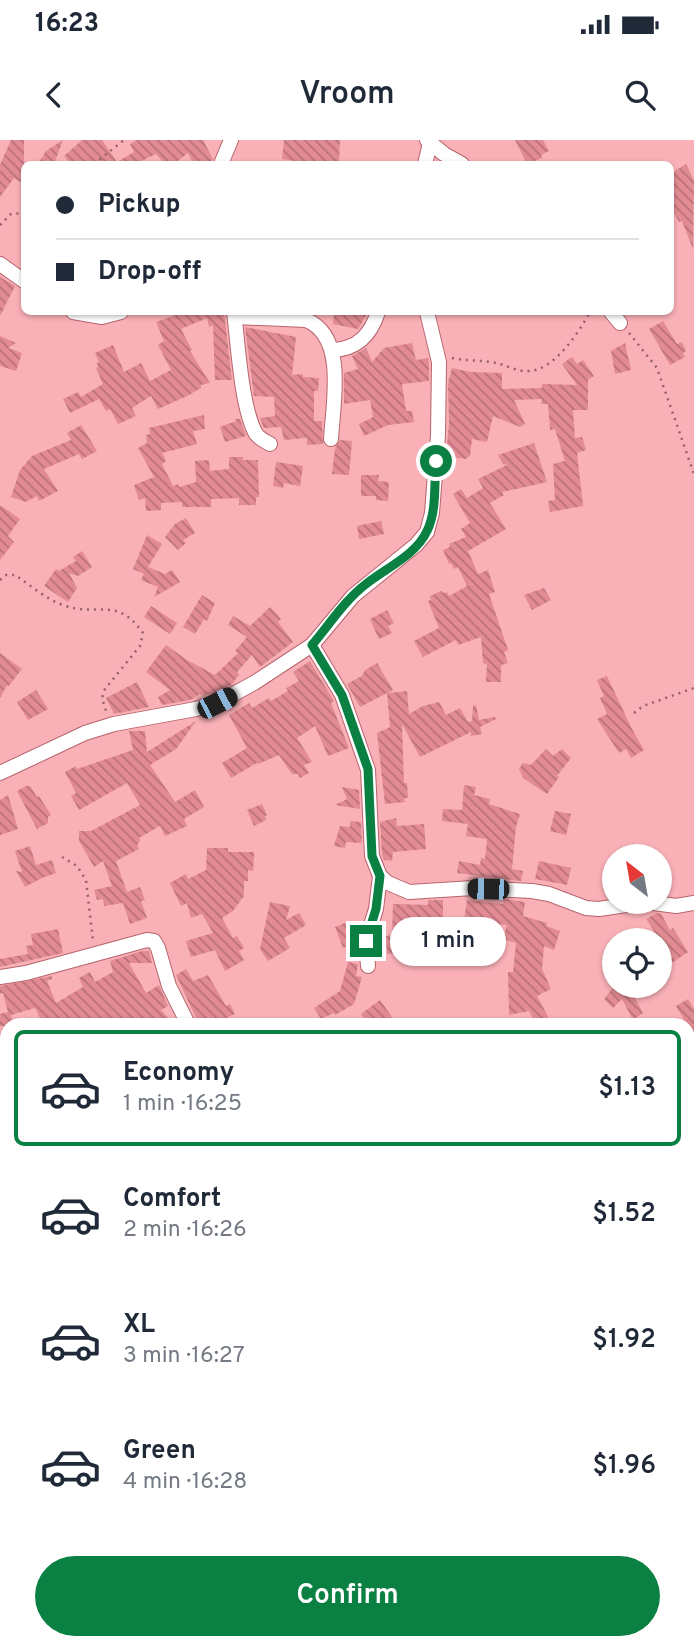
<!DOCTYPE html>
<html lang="en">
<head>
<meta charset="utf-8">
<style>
  body { margin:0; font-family:Overpass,sans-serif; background:#f6f6f7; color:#1f2937; height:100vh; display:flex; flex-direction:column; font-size:26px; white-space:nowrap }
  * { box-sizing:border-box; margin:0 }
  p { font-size:23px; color:#747a83 }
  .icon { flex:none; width:38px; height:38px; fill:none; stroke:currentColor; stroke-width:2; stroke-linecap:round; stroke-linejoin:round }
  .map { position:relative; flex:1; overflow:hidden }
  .side { position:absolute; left:0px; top:878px; width:695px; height:632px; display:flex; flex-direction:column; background:#fff; border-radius:21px 21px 0 0; box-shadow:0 2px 5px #0004 }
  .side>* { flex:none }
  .top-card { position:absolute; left:21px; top:21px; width:653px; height:154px; border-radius:10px; box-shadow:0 2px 5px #0004; display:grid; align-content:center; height:154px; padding:0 35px; background:#fff }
  .needle { width:46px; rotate:329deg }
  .tools { position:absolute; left:602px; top:704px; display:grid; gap:14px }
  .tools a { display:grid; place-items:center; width:70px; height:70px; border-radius:50%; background:#fff; box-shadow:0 2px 5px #0004; font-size:35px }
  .end { position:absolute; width:32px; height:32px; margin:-16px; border:9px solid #0b8043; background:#fff; box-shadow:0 0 0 4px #fff }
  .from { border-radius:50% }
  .bubble { position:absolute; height:49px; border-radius:24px; background:#fff; box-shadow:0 2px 5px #0004; font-size:23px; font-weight:600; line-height:49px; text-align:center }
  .car { position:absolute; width:21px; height:42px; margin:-21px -10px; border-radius:9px; box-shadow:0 0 5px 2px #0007; background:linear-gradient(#222 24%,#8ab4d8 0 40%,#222 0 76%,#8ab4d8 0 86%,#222 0) }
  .top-card b { display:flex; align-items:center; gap:24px; height:66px; font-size:26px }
  .top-card b+b { border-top:2px solid #e0e1e3 }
  .top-card i { width:18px; height:18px; background:#1f2937 }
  ul { padding:12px 0 0; list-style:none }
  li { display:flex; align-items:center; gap:21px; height:116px; margin:0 14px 10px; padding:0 21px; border:4px solid transparent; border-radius:10px }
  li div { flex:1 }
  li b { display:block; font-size:26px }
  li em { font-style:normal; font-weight:600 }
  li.on { border-color:#0b8043 }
  li>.icon { width:63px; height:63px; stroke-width:1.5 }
  .action { display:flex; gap:14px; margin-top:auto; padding:14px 35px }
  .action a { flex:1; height:80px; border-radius:42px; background:#0b8043; color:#fff; font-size:28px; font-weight:600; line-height:80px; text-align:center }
  .status { display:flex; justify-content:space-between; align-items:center; height:49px; padding:0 35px; background:#fff; direction:ltr }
  .status svg { height:19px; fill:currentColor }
  header { display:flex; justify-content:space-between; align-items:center; height:91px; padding:0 35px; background:#fff; font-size:32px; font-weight:600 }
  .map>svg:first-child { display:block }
  .building { fill:url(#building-back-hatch) }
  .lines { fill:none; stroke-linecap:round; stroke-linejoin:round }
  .minor-casing { stroke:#b7646d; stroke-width:16 }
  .tertiary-casing { stroke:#b7646d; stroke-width:19 }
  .path { stroke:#956166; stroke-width:2.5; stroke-dasharray:2 5; stroke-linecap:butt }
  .minor { stroke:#fff; stroke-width:14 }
  .tertiary { stroke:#fff; stroke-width:18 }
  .route { stroke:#0b8043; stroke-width:9 }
</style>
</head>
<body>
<div class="status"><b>16:23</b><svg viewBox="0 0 49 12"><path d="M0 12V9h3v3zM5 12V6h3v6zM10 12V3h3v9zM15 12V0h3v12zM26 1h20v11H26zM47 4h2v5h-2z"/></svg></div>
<header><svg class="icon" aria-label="back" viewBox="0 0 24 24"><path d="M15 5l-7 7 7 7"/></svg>Vroom<svg class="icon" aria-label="search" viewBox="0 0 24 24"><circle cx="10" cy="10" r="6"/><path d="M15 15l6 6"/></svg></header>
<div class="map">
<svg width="694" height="1509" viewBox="0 0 694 1509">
  <defs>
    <pattern id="building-back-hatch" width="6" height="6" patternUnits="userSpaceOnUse" patternTransform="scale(1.75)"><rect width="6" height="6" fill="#e38b94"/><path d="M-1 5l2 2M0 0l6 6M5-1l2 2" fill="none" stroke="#b97178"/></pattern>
  </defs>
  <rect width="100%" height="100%" fill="#f9b0b6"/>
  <!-- building -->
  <g class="building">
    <path d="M11 0H24V44L14 38 0 57V25Z"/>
    <path d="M63 0 54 24H38L46 11Z"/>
    <path d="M82 0H102L117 22 134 12 130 4 137 0H203L213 19 211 24H193L188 13 174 24H165L156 14 135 24H71L64 16Z"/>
    <path d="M284 0H340L339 22 318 21 319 24H293L294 21 282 19Z"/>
    <path d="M515 0H543L549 11 541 15 542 18 527 24Z"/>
    <path d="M686 24 694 40 693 109 682 81 679 82 670 65V34Z"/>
    <path d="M0 137 15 146 0 176Z"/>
    <path d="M184 172H224L232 240H215L213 185 209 187 207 178 181 189 192 210 190 211 210 243 201 245V248L187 256 158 269 151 256 132 268 136 276 118 284 110 269 106 271 99 259 70 273 63 259 78 252 81 257 103 244 96 228 98 227 97 223 99 222 95 213 113 205 124 232 141 223 150 241 171 230 158 205 164 201 156 182Z"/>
    <path d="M334 172H368L358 189 333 184Z"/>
    <path d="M663 181 677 204 682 202 686 211 683 213 685 217 670 225 649 189Z"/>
    <path d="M245 187 296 197 292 235 303 234V237L319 238 318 251H314V281H322L323 304 307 305V298L284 300 281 287 264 288 260 278 275 276 274 257 254 256Z"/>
    <path d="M0 196 16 203 8 208 22 213 16 231 0 226Z"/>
    <path d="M412 203 416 220 428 218 429 223V241L402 244 406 271H412L414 282 388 285 364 296 359 284 373 277 370 260 344 264V233L358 229 352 216 366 208 372 222 384 208Z"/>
    <path d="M625 203 631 230 615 234 611 211Z"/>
    <path d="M572 217 577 224 583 220 594 236 588 240V270H573L575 298 582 297 586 310 577 313 583 366 550 372 548 361 555 360 553 324 565 321 555 289 550 290 548 264H541L542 259 514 260 525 284 520 287 493 276 487 302 472 299 470 316 465 319 446 316 449 283 448 243 452 228 470 232 502 233V249L542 248V244L577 245 562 224Z"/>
    <path d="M204 275 205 289 193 291 197 304 162 313 166 321 162 324 173 346 178 344 179 347 196 342 195 321 209 320 210 331 229 329V317H243V320H258L259 357H256V365H239V358L211 359V367H182V362L161 363V370L146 371 145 358 139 360 134 345 154 337 138 308 147 303 146 295 150 294 149 288Z"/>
    <path d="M235 279H240L246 296 225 302 220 287 236 281Z"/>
    <path d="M81 285 97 311 82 319 79 314 44 329 58 351 39 361 37 356 26 362 11 357 20 330 32 316 71 300 67 293Z"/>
    <path d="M340 300 352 301 349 335 332 334 335 308Z"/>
    <path d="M534 303 547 342 502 352 504 355 490 363 506 389 468 411 478 434 488 430 495 452 489 454 508 510 504 512 508 523 501 525V542H486L487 524 483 523 481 497 458 505 456 500 423 517 414 501 439 488 428 461 431 460 430 456 441 451 443 453 447 452 449 456 467 446 458 427 454 429 451 423 449 424 443 410 450 407 449 404 466 397 461 389 470 383 453 354 461 349 467 358 483 348 478 339 507 325 503 324 498 315Z"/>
    <path d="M276 322 303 326 300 346 284 343 283 348 273 346Z"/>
    <path d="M361 335H379L378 341 389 342 388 361 376 360V356H361Z"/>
    <path d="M0 365 20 379 8 396 14 402 0 420Z"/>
    <path d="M186 378 195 393 183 400 186 403 178 410 165 397 175 384Z"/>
    <path d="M381 381 384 394 359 399 357 386Z"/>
    <path d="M147 395 162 404 148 427 165 434 172 430 180 442 154 457 158 447 141 440 144 434 133 429Z"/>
    <path d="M82 411 92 427 78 436 69 433 77 448 68 462 44 446 56 429 59 431 76 421 73 417Z"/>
    <path d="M544 448 551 460 532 470 524 455Z"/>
    <path d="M202 455 215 463 207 481 204 479 195 494 183 487Z"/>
    <path d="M151 466 177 483 170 494 144 477Z"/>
    <path d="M270 467 281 479 278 482 293 502 260 527 252 515 237 532 239 535 232 544 213 554H206L205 556 200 554 190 560 162 565 158 557 170 550 146 532 166 505 187 520 215 535 238 513 235 511 247 497 228 485 233 476 250 486Z"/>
    <path d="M387 470 394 483 388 486 392 493 379 499 370 479Z"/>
    <path d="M0 513 22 529 8 547 7 545 0 558Z"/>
    <path d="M310 521 334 561 331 563 349 608 328 616 315 586 297 598 312 622 304 625 309 633 300 638 298 634H292L279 615 258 624 257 623 231 638 222 623 247 608 229 575 249 563 252 568 269 558 271 561 288 551 286 548 299 541 293 532Z"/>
    <path d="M377 523 393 550 388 553 407 551 409 574 423 566 439 562 446 575 460 568 468 582 472 581 473 566 476 565 479 580 495 577 496 579 480 587 482 594 471 596V592L420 617 402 584 404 643H407L408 658H404L405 662 385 664 377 593 390 587 387 553 360 567 347 544 362 536 365 530Z"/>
    <path d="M607 536 632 589 644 610 631 618 626 609 619 613 597 579 607 574 600 558 604 556 597 540Z"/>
    <path d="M137 542 149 567 114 574 106 558Z"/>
    <path d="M36 550 48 569 28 580 17 562Z"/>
    <path d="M196 581 176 609 150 625 175 662 195 650 204 667 184 679 187 686 165 696 160 686 139 698 140 701 137 705 139 709 116 721 127 752 140 747 145 760 141 761 147 778 130 784 123 763 104 766 103 759 97 760 94 750 112 746 103 721 94 727 79 701V691H91L140 665 127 643 79 670 71 656 76 653 65 632 76 626 77 629 133 610 129 591H145L147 612Z"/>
    <path d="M546 609 553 616 562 609 571 618 557 636 559 637 547 654 523 638 519 629 523 623 531 625Z"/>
    <path d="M464 645 476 647 474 655 490 659 489 664 520 674 516 687 512 729 523 731 521 741 457 733 459 721 480 725 481 718 485 719 487 699 466 696 468 684 442 681 443 669 462 670Z"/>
    <path d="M26 646H30L37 657 39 656 51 675 48 677V683L37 689 17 651Z"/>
    <path d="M342 647 359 650 360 669 335 665 347 659Z"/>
    <path d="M8 655 18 689 0 695V660Z"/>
    <path d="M262 664 267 675 265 676 266 680 254 686 247 670Z"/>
    <path d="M555 671 571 674 566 695 550 691Z"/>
    <path d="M396 678 397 686 424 684 426 709 393 712 392 721 384 720 382 714 380 682Z"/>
    <path d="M350 681 361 682 362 703 346 702 345 708 334 706 340 686 350 687Z"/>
    <path d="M30 706 36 725 52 720 56 733 42 738 25 747 16 731 22 732 15 711Z"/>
    <path d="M207 708H228V712H254L253 731 248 730V741H244V756L233 771 222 778 233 798 237 796 244 808 239 811 244 820 225 831 215 810 191 817 186 801 213 793 202 774 191 778 187 763 181 766 170 743 186 734 188 739 206 730Z"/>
    <path d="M539 721 571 728 567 745 535 739Z"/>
    <path d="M504 759 525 762 523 776 547 783 546 786 560 791 554 810 544 806 542 829 551 849 537 856 553 886H537L529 871 509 875 508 832H513L516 803 503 799 507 785 464 780 467 760 503 764Z"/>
    <path d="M428 760H443V786H430V806L445 807 444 823 409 819V812L387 814 386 796 392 795 393 764 428 765Z"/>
    <path d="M270 762 290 766 286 780 299 773 306 785 284 798 290 808 268 821 260 809Z"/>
    <path d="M657 773 661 774 670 790 673 788 688 812 660 831V800L646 779Z"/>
    <path d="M350 781 356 802 343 808 335 787Z"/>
    <path d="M58 789 63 813 0 827V819L28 814 26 806 33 805 31 794Z"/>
    <path d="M142 811H149L152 823H129L146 853 159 845 168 866 161 870 176 886H44L35 868 11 875 14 886H0V874L8 872 3 853 0 854V846L52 836V839L47 841 56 863 83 847 79 838 90 832 95 842 113 832 110 821Z"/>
    <path d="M348 822 358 824 356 836 362 837 354 864 335 875 334 873 321 879 314 868 340 851Z"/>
    <path d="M186 829 193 841 208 835 226 866 230 864 235 874 213 884 209 877 198 882 176 835Z"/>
    <path d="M615 845H623L635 858 643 873 633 880 622 859 613 868 604 859Z"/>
    <path d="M688 859 694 869V897L676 866Z"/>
    <path d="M380 860 394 880 385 886H370L361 874Z"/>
  </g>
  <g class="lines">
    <!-- minor casing -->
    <g class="minor-casing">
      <g id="minor">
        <path d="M427 0 444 14 462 24"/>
        <path d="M221 24 231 0"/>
        <path d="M425 24 430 3"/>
        <path d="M0 124 24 141"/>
        <path d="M73 172 102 177 121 172"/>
        <path d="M234 172C238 203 241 267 256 294 260 299 265 301 270 304"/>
        <path d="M611 172 620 183"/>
        <path d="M235 177 306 180C347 196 333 263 331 299"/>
        <path d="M333 210C358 209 371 194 378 172"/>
        <path d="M312 505 342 555 368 630 372 716 380 736 388 743 409 752 473 748 532 751 549 754 586 768 599 769 646 762 676 766 694 763"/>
        <path d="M0 633 85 593 114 584 196 569 217 563 254 543 312 505 353 456 416 405 427 392 432 373 438 295 439 222 427 172"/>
        <path d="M368 826 366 801 376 769 380 736"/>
        <path d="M0 837 26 833 147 800 154 801 158 808 169 846 189 886"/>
        <path d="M0 1159 7 1155"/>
        <path d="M688 1354 694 1351"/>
        <path d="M0 1422 7 1418"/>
        <path d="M112 1503 113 1509"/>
        <path d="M341 1509 354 1503"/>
      </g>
    </g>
    <!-- tertiary casing -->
    <g class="tertiary-casing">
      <g id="tertiary">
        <path d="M0 1255 7 1279"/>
        <path d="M0 1300 7 1290"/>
      </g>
    </g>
    <!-- path -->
    <g class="path">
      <path d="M94 24 124 0"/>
      <path d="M0 85 11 74 24 73"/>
      <path d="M629 193 657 228 694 334"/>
      <path d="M452 218C466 221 482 220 496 223 507 225 517 232 528 231 554 231 579 192 590 172"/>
      <path d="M0 440 6 435H15C30 445 46 459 63 465 98 478 116 455 143 493L140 506 105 549 102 558 106 571"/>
      <path d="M634 573 643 566 694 548"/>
      <path d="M62 717 77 726 86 740 93 801"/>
    </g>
    <!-- minor -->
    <use href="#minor" class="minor"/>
    <!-- tertiary -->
    <use href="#tertiary" class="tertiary"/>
  </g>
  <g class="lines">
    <!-- route -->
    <path class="route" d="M366 801 376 769 380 736 372 716 368 629 342 555 312 505C329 485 345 460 366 444 386 428 416 415 427 391 437 371 434 343 436 321"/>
  </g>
</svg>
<div class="tools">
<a><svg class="needle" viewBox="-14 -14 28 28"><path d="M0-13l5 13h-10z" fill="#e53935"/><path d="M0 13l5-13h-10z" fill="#747a83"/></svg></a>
<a><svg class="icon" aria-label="locate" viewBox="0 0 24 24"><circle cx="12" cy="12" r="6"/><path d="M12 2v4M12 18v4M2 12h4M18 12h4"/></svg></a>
</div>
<i class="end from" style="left:436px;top:321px"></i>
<i class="end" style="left:366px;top:801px"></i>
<div class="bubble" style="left:390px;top:777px;width:116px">1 min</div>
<i class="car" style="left:217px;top:563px;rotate:63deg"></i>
<i class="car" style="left:488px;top:749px;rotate:271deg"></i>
<div class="top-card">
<b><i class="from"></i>Pickup</b>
<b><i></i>Drop-off</b>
</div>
<section class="side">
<ul>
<li class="on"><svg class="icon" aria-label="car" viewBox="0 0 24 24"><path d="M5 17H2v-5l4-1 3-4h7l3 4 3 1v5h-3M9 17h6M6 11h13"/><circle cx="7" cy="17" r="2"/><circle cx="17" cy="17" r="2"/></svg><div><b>Economy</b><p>1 min · 16:25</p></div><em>$1.13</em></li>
<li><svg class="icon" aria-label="car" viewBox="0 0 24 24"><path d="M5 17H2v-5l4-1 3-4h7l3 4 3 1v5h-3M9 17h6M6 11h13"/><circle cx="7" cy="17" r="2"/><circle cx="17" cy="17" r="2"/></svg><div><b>Comfort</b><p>2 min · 16:26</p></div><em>$1.52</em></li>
<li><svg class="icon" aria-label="car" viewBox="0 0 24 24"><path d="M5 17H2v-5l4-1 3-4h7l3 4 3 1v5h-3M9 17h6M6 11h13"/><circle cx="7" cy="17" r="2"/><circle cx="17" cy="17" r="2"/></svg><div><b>XL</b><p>3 min · 16:27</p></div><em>$1.92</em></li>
<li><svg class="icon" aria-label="car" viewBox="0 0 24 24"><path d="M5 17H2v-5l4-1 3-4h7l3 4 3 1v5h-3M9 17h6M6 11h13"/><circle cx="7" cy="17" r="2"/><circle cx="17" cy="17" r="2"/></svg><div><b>Green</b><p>4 min · 16:28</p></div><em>$1.96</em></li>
</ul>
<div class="action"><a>Confirm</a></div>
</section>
</div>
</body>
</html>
